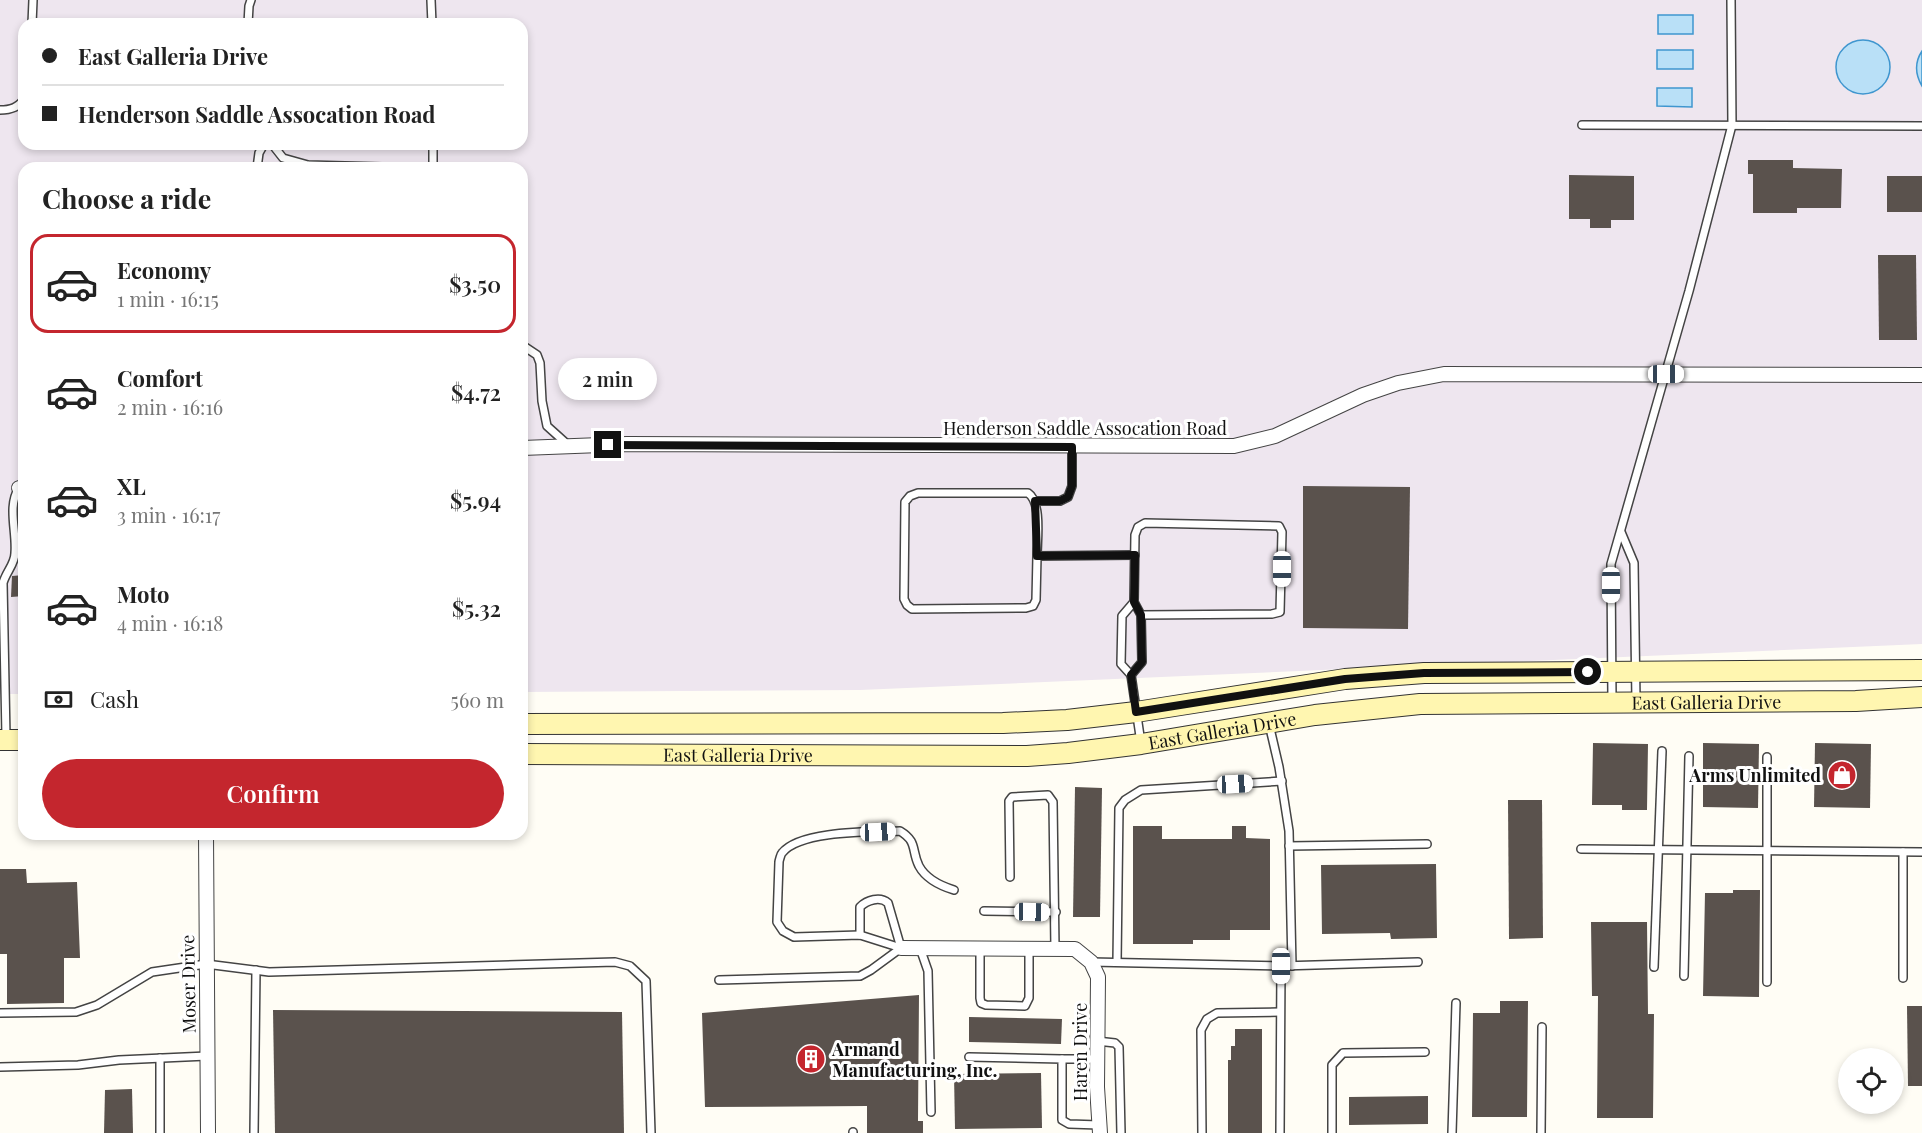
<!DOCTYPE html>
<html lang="en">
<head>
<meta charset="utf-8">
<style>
  body { margin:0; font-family:"Playfair Display",serif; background:#f2f2f2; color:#222; height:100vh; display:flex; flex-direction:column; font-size:22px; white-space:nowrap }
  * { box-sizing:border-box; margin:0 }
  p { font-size:20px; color:#767676 }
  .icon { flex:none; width:33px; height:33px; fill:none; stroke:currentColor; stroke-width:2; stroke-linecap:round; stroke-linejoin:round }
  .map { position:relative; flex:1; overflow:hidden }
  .drawer { position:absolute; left:18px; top:162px; width:510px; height:678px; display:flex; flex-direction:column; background:#fff; border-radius:18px; box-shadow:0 3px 9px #0003 }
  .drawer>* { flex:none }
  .guide { position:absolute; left:18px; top:18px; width:510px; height:132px; border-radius:18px; box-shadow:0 3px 9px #0003; display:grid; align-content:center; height:132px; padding:0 24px; background:#fff }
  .buttons { position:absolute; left:1838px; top:1048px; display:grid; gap:12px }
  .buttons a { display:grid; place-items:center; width:66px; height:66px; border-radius:50%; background:#fff; box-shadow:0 3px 9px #0003; font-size:30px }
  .end { position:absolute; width:27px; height:27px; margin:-14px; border:8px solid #111; background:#fff; box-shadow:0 0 0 3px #fff }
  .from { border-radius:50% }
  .bubble { position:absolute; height:42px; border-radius:21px; background:#fff; box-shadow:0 3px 9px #0003; font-size:20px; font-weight:600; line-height:42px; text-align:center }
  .car { position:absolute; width:18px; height:36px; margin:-18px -9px; border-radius:8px; box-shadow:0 0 4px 2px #0007; background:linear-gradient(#fff 24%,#345 0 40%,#fff 0 76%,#345 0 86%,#fff 0) }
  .guide b { display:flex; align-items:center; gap:21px; height:57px; font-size:22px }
  .guide b+b { border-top:2px solid #e0e0e0 }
  .guide i { width:15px; height:15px; background:#222 }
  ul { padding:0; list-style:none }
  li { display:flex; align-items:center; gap:18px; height:99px; margin:0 12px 9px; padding:0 12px; border:3px solid transparent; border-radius:18px }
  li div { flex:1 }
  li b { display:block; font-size:22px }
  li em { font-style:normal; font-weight:600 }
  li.active { border-color:#c4262e }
  li>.icon { width:54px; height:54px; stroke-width:1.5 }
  h2 { padding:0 24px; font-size:27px; line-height:72px }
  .pay { display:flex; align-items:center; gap:15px; height:66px; padding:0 24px; font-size:22px }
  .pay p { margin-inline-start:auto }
  .cta { display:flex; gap:12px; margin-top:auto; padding:12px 24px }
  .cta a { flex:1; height:69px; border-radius:36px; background:#c4262e; color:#fff; font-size:24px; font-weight:600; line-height:69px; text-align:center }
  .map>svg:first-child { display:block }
  .industrial { fill:#eee6ef; fill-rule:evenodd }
  .water { fill:#b9e0f7; stroke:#3f96cf; stroke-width:1.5 }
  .building { fill:#5a524d }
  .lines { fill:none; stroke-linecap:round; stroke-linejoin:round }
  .service-casing { stroke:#444; stroke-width:10 }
  .minor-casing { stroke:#444; stroke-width:16 }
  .secondary-casing { stroke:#333; stroke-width:22 }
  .service { stroke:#fff; stroke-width:7 }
  .minor { stroke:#fff; stroke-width:14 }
  .secondary { stroke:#fff6b0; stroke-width:20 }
  .route { stroke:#111; stroke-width:8 }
  .labels { text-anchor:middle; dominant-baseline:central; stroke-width:6; stroke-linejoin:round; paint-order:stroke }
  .street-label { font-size:18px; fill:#111; stroke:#fff }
  .poi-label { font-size:18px; font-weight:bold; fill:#111; stroke:#fff; text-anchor:end }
</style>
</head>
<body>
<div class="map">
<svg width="1922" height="1133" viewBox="0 0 1922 1133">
  <rect width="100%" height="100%" fill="#fffdf5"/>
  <!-- industrial -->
  <path class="industrial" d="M0 0H1922V644L860 690 522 692V168H24V694H0ZM24 24H522V144H24Z"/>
  <!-- water -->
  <g class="water">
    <rect x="1658" y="15" width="35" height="19"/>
    <circle cx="1863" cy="67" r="27"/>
    <rect x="1657" y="50" width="36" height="19"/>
    <path d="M1922 51V86C1915 74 1914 63 1922 51Z"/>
    <path d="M1657 88H1692V107L1657 106Z"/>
  </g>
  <!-- building -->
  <g class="building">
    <path d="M1748 160H1793V168L1842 169 1841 208H1797V213H1753V174H1748Z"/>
    <path d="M1569 175 1634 176V220H1611V228H1590V219H1569Z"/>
    <rect x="1887" y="176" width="35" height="36"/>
    <path d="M1878 255H1916L1917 340H1879Z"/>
    <path d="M1303 486 1410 487 1408 629 1303 628Z"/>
    <path d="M24 575V596L11 597 12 576Z"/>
    <path d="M1593 743 1648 744 1647 810H1622V805H1592Z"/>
    <path d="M1703 743 1759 744 1758 808 1703 807Z"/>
    <path d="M1815 743 1871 744 1870 808 1814 807Z"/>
    <path d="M1075 787 1102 788 1100 917H1073Z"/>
    <path d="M1508 800H1542L1543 938 1509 939Z"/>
    <path d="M1133 826H1162V839H1232V826H1246V838L1270 839V930H1230V940H1193V944H1133Z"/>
    <path d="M1436 864 1437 938 1391 939 1390 933 1322 934 1321 865Z"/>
    <path d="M0 869H26L27 883 77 882 80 958H64V1003L7 1004V954H0Z"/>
    <path d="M1733 890H1760L1759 997 1703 996 1705 893H1733Z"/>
    <path d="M1591 922H1647L1648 1014H1654L1653 1118H1597L1598 996H1592Z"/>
    <path d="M919 995 918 1121H923V1133H867V1106L705 1107 702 1013Z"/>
    <path d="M1500 1001H1528L1527 1117H1472L1473 1013H1500Z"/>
    <path d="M1907 1006H1922V1086H1908Z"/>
    <path d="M273 1010 622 1012 624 1133H275Z"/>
    <path d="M969 1017 1062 1019 1061 1044 969 1042Z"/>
    <path d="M1235 1029H1262V1133H1228V1060H1231V1046H1235Z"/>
    <path d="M1041 1073 1042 1128 955 1129 954 1074Z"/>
    <path d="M132 1089 133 1133H104L105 1090Z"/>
    <path d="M1428 1096V1124L1349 1125V1097Z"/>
  </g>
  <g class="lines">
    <!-- service casing -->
    <g class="service-casing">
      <g id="service">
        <path d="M431 0 432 24"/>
        <path d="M32 24 33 0"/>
        <path d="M248 24 249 6 251 0"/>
        <path d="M0 110C10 110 18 108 24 99"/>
        <path d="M1582 125 1922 126"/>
        <path d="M272 144 283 158 308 165 419 168"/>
        <path d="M433 144V168"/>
        <path d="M257 168 259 153 264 144"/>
        <path d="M522 345 537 355 540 363 542 401 547 426 567 444"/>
        <path d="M1035 501H1060L1068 497 1072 486V447"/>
        <path d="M1621 532 1634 563 1636 701"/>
        <path d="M1037 556 1036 600 1033 606 1026 608 912 609 907 605 904 599 905 502 910 496 918 493H1028C1042 502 1037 540 1037 556L1135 555"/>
        <path d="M1134 602 1122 616 1121 664 1131 675 1141 743"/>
        <path d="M1131 675 1142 662 1141 615 1134 602 1135 535 1138 527 1145 523 1279 526 1282 532 1280 612 1272 614 1141 615"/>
        <path d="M1612 701 1611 564 1689 291 1732 125 1731 0"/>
        <path d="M1269 724 1279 767 1289 831 1292 966"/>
        <path d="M6 737 3 583C6 572 15 564 15 553 17 532 7 506 19 488"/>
        <path d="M1767 757V982"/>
        <path d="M1289 846 1427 844"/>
        <path d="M1581 849 1922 852"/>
        <path d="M1903 852V978"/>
        <path d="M1010 877 1009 801 1012 797 1048 795 1053 802 1055 949"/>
        <path d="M984 911 1056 912"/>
        <path d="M860 935V907C867 900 880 896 888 903L901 948"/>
        <path d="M901 948 860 935 794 937 783 931 777 922 779 862C779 861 781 854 782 853 800 830 872 832 900 831 918 842 911 850 919 866 926 879 941 886 954 890"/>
        <path d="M920 948 928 971 931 1112"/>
        <path d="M980 948V998L981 1003 986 1005 1025 1006 1029 998V949"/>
        <path d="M1091 962 1281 966 1418 962"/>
        <path d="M1117 962 1119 808 1125 800 1141 790 1282 781"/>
        <path d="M1654 967 1662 751"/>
        <path d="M1684 976 1689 756"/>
        <path d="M719 980 860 976 871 970 901 948"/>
        <path d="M0 1013 76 1012 97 1005 152 972 206 964 269 972 615 962 630 966 646 981 651 1133"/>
        <path d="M1097 1041 1115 1043 1119 1047 1121 1133"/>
        <path d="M969 1057 1062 1059V1120L1069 1124 1099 1125"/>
        <path d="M160 1058V1133"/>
        <path d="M1062 1059H1097"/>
        <path d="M0 1067 78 1065 119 1060 207 1056"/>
        <path d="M853 1132V1133"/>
        <path d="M254 1133 256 970"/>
        <path d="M1202 1133 1201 1030 1207 1019 1217 1013 1280 1012"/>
        <path d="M1280 1133 1281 966"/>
        <path d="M1332 1133V1065L1343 1053 1425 1052"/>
        <path d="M1452 1133 1456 1003"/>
        <path d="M1541 1133 1542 1027"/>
      </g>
    </g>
    <!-- minor casing -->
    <g class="minor-casing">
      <g id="minor">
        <path d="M522 448 627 444 1234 446 1275 436 1363 395 1398 383 1444 374 1922 375"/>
        <path d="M19 488 24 487"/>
        <path d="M206 834 208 1133"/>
        <path d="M901 948 1075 949 1091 962 1098 977 1097 1087 1100 1133"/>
      </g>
    </g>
    <!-- secondary casing -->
    <g class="secondary-casing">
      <g id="secondary">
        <path d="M522 724 1003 723 1067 720 1136 712 1345 679 1424 673 1922 670"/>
        <path d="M0 740H24"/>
        <path id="s1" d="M522 754 1027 756 1068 753 1141 744 1315 715 1420 704 1856 701 1922 697"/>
      </g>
    </g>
    <!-- service -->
    <use href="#service" class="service"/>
    <!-- minor -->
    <use href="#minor" class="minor"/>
    <!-- secondary -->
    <use href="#secondary" class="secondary"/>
  </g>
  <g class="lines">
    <!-- route -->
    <path class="route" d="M608 445 1072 447V486L1068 497 1060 501H1035L1037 556 1135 555 1134 602 1141 615 1142 662 1131 675 1136 712 1345 679 1424 673 1588 672"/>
  </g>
  <!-- icons -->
  <defs>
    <g id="shop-disc" transform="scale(1.5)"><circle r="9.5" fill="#c4262e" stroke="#fff"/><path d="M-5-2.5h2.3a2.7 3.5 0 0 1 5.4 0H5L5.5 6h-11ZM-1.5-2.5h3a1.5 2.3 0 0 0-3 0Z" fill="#fff"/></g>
    <g id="building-disc" transform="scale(1.5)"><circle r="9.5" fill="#c4262e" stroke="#fff"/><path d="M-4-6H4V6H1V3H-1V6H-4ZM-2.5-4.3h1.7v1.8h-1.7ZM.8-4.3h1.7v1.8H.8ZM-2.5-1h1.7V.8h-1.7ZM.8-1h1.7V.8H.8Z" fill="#fff"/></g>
  </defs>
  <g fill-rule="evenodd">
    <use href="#shop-disc" x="1842" y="775"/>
    <use href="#building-disc" x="811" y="1059"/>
  </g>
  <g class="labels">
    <!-- street labels -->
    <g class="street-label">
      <text x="1085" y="428">Henderson Saddle Assocation Road</text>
      <text stroke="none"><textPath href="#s1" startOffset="1188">East Galleria Drive</textPath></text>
      <text stroke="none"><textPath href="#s1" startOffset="702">East Galleria Drive</textPath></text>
      <text stroke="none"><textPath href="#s1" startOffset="216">East Galleria Drive</textPath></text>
      <text transform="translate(188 984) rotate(-91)">Moser Drive</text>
      <text transform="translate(1080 1052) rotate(-90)">Haren Drive</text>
    </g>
    <!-- poi labels -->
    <g class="poi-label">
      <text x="1821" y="775">Arms Unlimited</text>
      <text x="832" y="1049" text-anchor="start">Armand<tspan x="832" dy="21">Manufacturing, Inc.</tspan></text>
    </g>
  </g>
</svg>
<div class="buttons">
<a><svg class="icon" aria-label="locate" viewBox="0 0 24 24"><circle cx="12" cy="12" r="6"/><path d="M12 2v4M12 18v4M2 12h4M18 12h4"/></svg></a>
</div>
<i class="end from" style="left:1588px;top:672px"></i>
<i class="end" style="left:608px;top:445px"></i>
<div class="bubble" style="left:558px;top:358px;width:99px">2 min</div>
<i class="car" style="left:1666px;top:374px;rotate:90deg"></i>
<i class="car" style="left:1282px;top:569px;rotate:180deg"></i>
<i class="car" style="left:1611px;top:585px;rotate:180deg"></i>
<i class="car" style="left:1235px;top:784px;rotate:87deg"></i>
<i class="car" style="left:878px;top:832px;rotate:87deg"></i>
<i class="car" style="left:1032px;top:912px;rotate:91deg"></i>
<i class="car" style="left:1281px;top:966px;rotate:180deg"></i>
<div class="guide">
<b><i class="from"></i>East Galleria Drive</b>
<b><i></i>Henderson Saddle Assocation Road</b>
</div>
<section class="drawer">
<h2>Choose a ride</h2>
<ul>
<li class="active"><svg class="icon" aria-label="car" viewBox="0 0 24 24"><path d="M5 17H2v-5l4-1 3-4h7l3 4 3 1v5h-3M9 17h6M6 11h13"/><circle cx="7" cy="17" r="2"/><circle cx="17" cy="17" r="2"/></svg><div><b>Economy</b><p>1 min · 16:15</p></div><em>$3.50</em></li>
<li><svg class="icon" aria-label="car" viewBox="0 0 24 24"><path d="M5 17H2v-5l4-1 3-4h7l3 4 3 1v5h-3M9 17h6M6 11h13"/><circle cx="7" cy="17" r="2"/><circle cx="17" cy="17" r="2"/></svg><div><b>Comfort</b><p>2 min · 16:16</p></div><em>$4.72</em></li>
<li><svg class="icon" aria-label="car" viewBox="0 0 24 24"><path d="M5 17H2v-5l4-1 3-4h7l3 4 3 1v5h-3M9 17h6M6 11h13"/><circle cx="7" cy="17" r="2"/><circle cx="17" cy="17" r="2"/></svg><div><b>XL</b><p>3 min · 16:17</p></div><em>$5.94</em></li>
<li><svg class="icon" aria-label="car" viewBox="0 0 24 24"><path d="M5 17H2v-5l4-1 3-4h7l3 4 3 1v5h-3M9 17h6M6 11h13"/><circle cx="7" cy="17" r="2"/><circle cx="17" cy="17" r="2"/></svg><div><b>Moto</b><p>4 min · 16:18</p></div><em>$5.32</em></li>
</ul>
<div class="pay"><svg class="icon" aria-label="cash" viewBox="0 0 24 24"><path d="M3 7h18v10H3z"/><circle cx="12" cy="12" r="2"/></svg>Cash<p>560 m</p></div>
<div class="cta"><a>Confirm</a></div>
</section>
</div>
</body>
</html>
